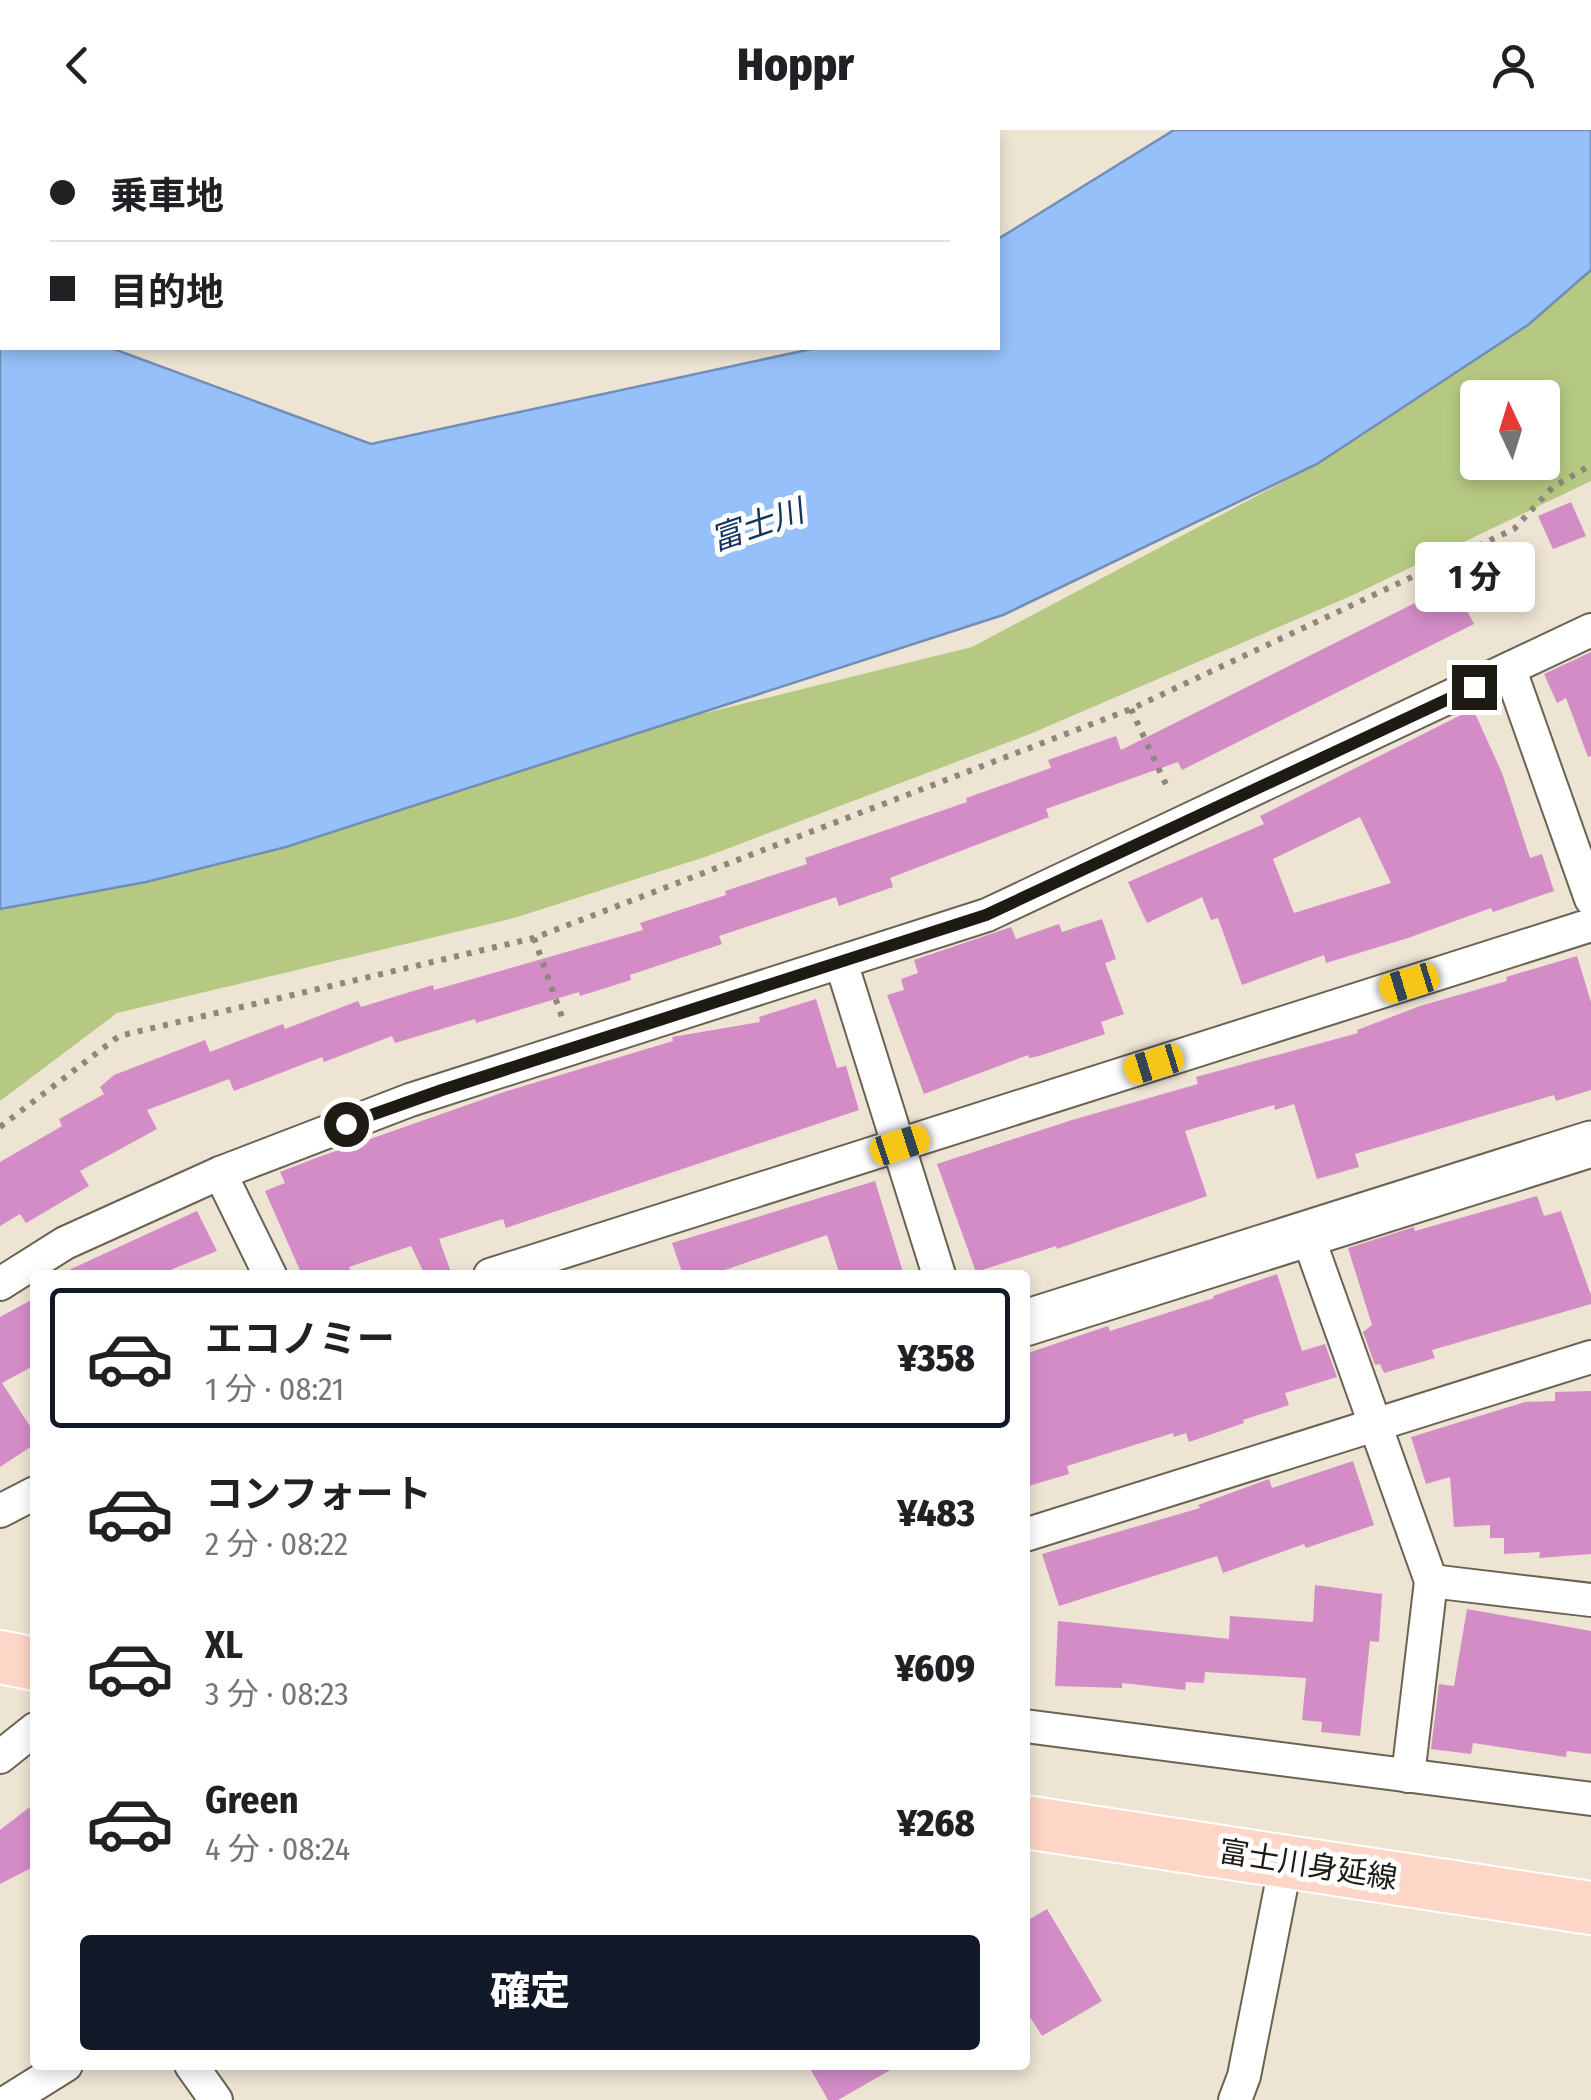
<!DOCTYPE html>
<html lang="ja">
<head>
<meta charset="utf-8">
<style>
  body { margin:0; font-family:"Fira Sans Condensed","Noto Sans JP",sans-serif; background:#f2f2f2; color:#202124; height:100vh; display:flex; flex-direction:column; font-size:38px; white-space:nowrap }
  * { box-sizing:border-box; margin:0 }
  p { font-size:32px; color:#757577 }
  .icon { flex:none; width:55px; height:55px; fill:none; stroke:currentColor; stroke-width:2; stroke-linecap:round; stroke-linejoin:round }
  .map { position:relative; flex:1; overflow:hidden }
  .sheet { position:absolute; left:30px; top:1140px; width:1000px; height:800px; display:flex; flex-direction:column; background:#fff; border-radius:10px; box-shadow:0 5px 15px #0003 }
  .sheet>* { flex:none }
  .guide { position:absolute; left:0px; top:0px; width:1000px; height:220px; box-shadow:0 5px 15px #0003; display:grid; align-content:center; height:220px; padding:0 50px; background:#fff }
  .needle { width:65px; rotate:356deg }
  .controls { position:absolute; left:1460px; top:250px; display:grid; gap:20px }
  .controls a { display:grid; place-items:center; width:100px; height:100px; border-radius:10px; background:#fff; box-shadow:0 5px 15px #0003; font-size:50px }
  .end { position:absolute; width:45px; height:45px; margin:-22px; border:12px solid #1e1b15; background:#fff; box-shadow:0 0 0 5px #fff }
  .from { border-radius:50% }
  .bubble { position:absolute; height:70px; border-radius:10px; background:#fff; box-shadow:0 5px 15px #0003; font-size:32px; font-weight:800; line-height:70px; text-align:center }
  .car { position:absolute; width:30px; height:60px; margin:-30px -15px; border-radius:12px; box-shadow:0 0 8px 2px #0007; background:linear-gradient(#f5c518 24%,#345 0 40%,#f5c518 0 76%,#345 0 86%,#f5c518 0) }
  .guide b { display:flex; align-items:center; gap:35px; height:95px; font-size:38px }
  .guide b+b { border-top:2px solid #e0e0e0 }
  .guide i { width:25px; height:25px; background:#202124 }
  ul { padding:18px 0 0; list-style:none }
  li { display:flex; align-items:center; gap:30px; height:140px; margin:0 20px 15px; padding:0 30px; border:5px solid transparent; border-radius:10px }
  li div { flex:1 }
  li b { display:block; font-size:38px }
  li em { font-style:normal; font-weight:800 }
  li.selected { border-color:#111827 }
  li>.icon { width:90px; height:90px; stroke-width:1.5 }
  .cta { display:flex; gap:20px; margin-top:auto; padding:20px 50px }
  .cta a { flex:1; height:115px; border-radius:10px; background:#111827; color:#fff; font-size:40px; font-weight:800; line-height:115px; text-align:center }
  header { display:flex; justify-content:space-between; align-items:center; height:130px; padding:0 50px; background:#fff; font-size:45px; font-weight:800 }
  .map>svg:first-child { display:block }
  .green { fill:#b6c982; fill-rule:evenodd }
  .water { fill:#96c0f9; stroke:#728eb5; stroke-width:2.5 }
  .building { fill:#d48cc7; fill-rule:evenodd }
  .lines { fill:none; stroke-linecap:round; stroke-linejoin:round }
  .street-casing { stroke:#6a6353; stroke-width:36 }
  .secondary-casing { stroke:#6a6353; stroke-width:49 }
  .primary-casing { stroke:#fff; stroke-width:56 }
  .path { stroke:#8e877b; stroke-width:6; stroke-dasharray:5 8; stroke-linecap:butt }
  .street { stroke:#fff; stroke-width:32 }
  .secondary { stroke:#fff; stroke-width:45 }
  .primary { stroke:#fed6c7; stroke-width:52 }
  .route { stroke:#1e1b15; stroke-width:12 }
  .labels { text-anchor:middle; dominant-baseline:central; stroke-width:10; stroke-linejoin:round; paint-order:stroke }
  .street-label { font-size:30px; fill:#1e1b15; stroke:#fff }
  .water-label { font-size:32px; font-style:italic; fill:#123561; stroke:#fff }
</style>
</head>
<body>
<header><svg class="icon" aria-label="back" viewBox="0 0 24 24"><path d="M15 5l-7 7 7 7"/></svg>Hoppr<svg class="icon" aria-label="person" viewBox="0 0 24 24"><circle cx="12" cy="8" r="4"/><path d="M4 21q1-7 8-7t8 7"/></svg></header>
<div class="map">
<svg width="1591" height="1970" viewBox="0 0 1591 1970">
  <rect width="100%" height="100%" fill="#ede4d3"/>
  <!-- green -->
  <path class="green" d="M1591 139V351L1351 466 1030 604 708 726 514 788 117 883 0 971V774L444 666 677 590 972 517 1317 334ZM1478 268H1542V332H1478Z"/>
  <!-- water -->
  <path class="water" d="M1174 0H1591V140L1528 195 1317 334 1003 485 286 717 146 752 0 779V176L2 218H111L371 314 816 218H998V109Z"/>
  <!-- building -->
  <g class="building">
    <path d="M1571 372 1586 406 1553 419 1538 386Z"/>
    <path d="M1453 454 1474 494 1182 640 1178 632 1046 679 1049 687 890 748 893 757 839 776 836 767 719 806 722 814 630 845 631 850 580 866 579 862 476 893 475 889 395 913 392 906 324 932 322 927 234 961 229 949 147 980 157 999 80 1041 89 1056 26 1093 20 1084 0 1096V1032L62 996 59 989 104 964 100 957 114 945 205 910 210 922 283 894 285 899 358 871 361 877 433 855 434 860 643 800 640 793 726 765 725 761 807 734 805 728 967 672 966 668 1051 638 1048 630 1116 606 1121 620Z"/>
    <path d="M1591 522V626L1588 627 1566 568 1557 573 1544 544Z"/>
    <path d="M1473 579 1502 643 1530 728 1542 724 1554 761 1493 782 1491 778 1408 808 1326 833 1324 825 1242 855 1218 788 1211 790 1202 767 1147 793 1128 752 1264 694 1260 686ZM1360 687 1391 753 1294 783 1273 729Z"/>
    <path d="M1102 789 1116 829 1105 833 1124 884 1101 892 1105 904 1039 926 1029 928 1028 925 924 964 887 865 904 860 901 849 918 843 914 830 1011 797 1016 809 1059 794 1062 802Z"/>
    <path d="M1577 826 1591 872V960L1556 971 1554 965 1355 1024 1359 1037 1317 1049 1294 974 1275 980 1274 975 1185 1001 1207 1066 1057 1119 1056 1116 976 1142 937 1034 1072 990 1198 954 1196 947 1358 903 1357 900 1420 876 1507 851 1506 847Z"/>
    <path d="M816 869 837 938 846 936 859 980 506 1098 503 1089 439 1109 452 1145H425L411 1116 349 1137 352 1145H302L265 1061 285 1053 280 1042 316 1028 507 961 673 911 672 907 760 892 759 887Z"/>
    <path d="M875 1051 904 1145H840L827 1105 710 1145H683L672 1113Z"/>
    <path d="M1537 1066 1544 1086 1561 1081 1591 1165V1174L1432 1220 1435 1228 1384 1243 1380 1234 1375 1235 1363 1202 1372 1195 1348 1118 1414 1097 1415 1101Z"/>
    <path d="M197 1081 217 1121 158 1145H58Z"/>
    <path d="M1277 1144 1302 1221 1325 1214 1337 1247 1285 1263 1289 1275 1243 1290 1244 1293 1189 1312 1186 1303 1174 1307 1173 1303 1067 1336 1069 1344 1025 1357V1224L1108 1196 1110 1201 1214 1168 1213 1166Z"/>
    <path d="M35 1168V1235L2 1253 35 1304V1314L0 1337V1187Z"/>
    <path d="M1591 1261V1424L1539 1428 1540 1422 1504 1424V1408H1490V1395L1454 1397 1450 1347 1426 1354 1411 1307 1525 1272 1555 1271V1262Z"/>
    <path d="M1353 1331 1374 1395 1306 1418 1304 1414 1223 1443 1217 1426 1059 1476 1042 1424 1200 1378 1198 1375 1269 1349 1272 1358Z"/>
    <path d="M1315 1455 1382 1464 1379 1512 1370 1511 1360 1606 1321 1602 1322 1592 1302 1590 1306 1548 1205 1542 1204 1553 1186 1552 1185 1560 1122 1553V1558L1055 1556 1058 1491 1229 1509 1230 1486 1313 1492Z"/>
    <path d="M1467 1479 1591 1501V1624L1567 1621 1566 1627 1473 1613 1471 1624 1431 1619 1439 1554 1454 1556Z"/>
    <path d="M35 1673V1736L0 1754V1700Z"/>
    <path d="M1047 1779 1102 1871 1042 1906 1025 1879V1792Z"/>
    <path d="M808 1935H899L838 1970H828Z"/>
  </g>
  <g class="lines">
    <!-- street casing -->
    <g class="street-casing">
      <g id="street">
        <path d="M1510 540 1591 769"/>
        <path d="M841 832 939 1145"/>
        <path d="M220 1043 270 1145"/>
        <path d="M1307 1104 1431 1451 1408 1646"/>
        <path d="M490 1145 1591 795"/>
        <path d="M0 1154 65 1113 220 1043 410 970 987 785 1591 500"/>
        <path d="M0 1381 35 1363"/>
        <path d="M1025 1405 1591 1227"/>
        <path d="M1431 1451 1591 1470"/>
        <path d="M1025 1596 1591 1669"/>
        <path d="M0 1627 35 1599"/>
        <path d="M191 1935 216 1970"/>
        <path d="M10 1970 66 1935"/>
        <path d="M1235 1970 1244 1946 1286 1732"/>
      </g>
    </g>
    <!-- secondary casing -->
    <g class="secondary-casing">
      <path id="secondary" d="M1025 1193 1591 1014"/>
    </g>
    <!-- primary casing -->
    <g class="primary-casing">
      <g id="primary">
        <path d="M0 1527 35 1534"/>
        <path d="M1025 1692 1591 1778"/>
      </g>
    </g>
    <!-- path -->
    <g class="path">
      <path d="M1131 579 1168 659"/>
      <path d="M534 808 562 887"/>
      <path d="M0 997 119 906 534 808 1131 579 1514 399 1553 357 1591 335"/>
    </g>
    <!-- street -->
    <use href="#street" class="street"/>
    <!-- secondary -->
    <use href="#secondary" class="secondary"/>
    <!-- primary -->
    <use href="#primary" class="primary"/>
  </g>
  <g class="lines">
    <!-- route -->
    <path class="route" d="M346 994 442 960 986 785 1474 557"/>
  </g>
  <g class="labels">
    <!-- street labels -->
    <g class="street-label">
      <text transform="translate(1308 1735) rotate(9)">富士川身延線</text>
    </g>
    <!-- water labels -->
    <g class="water-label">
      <text transform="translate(757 395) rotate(-19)">富士川</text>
    </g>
  </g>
</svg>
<div class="controls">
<a><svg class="needle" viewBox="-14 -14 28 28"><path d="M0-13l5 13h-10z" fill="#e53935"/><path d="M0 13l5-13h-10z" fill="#757577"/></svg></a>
</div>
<i class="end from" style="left:346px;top:994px"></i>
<i class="end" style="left:1474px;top:557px"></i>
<div class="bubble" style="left:1415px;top:412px;width:120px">1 分</div>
<i class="car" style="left:1409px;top:853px;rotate:253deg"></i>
<i class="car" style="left:1154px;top:934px;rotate:253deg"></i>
<i class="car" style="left:900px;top:1015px;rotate:72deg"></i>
<div class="guide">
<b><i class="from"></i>乗車地</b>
<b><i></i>目的地</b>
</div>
<section class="sheet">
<ul>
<li class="selected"><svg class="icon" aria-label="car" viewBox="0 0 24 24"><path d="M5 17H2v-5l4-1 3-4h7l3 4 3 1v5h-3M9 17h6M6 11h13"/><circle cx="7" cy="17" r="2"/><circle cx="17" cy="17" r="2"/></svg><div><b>エコノミー</b><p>1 分 · 08:21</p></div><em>¥358</em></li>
<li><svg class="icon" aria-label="car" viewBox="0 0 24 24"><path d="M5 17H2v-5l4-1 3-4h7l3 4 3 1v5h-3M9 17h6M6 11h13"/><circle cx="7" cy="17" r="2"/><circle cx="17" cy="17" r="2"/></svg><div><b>コンフォート</b><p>2 分 · 08:22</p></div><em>¥483</em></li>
<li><svg class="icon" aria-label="car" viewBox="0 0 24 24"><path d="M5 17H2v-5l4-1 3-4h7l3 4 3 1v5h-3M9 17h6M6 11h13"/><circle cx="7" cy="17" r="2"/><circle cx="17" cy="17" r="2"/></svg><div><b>XL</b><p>3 分 · 08:23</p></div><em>¥609</em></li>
<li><svg class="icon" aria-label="car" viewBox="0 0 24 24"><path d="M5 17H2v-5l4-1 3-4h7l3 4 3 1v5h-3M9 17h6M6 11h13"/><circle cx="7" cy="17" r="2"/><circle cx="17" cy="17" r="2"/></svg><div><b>Green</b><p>4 分 · 08:24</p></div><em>¥268</em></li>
</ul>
<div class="cta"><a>確定</a></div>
</section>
</div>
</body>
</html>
